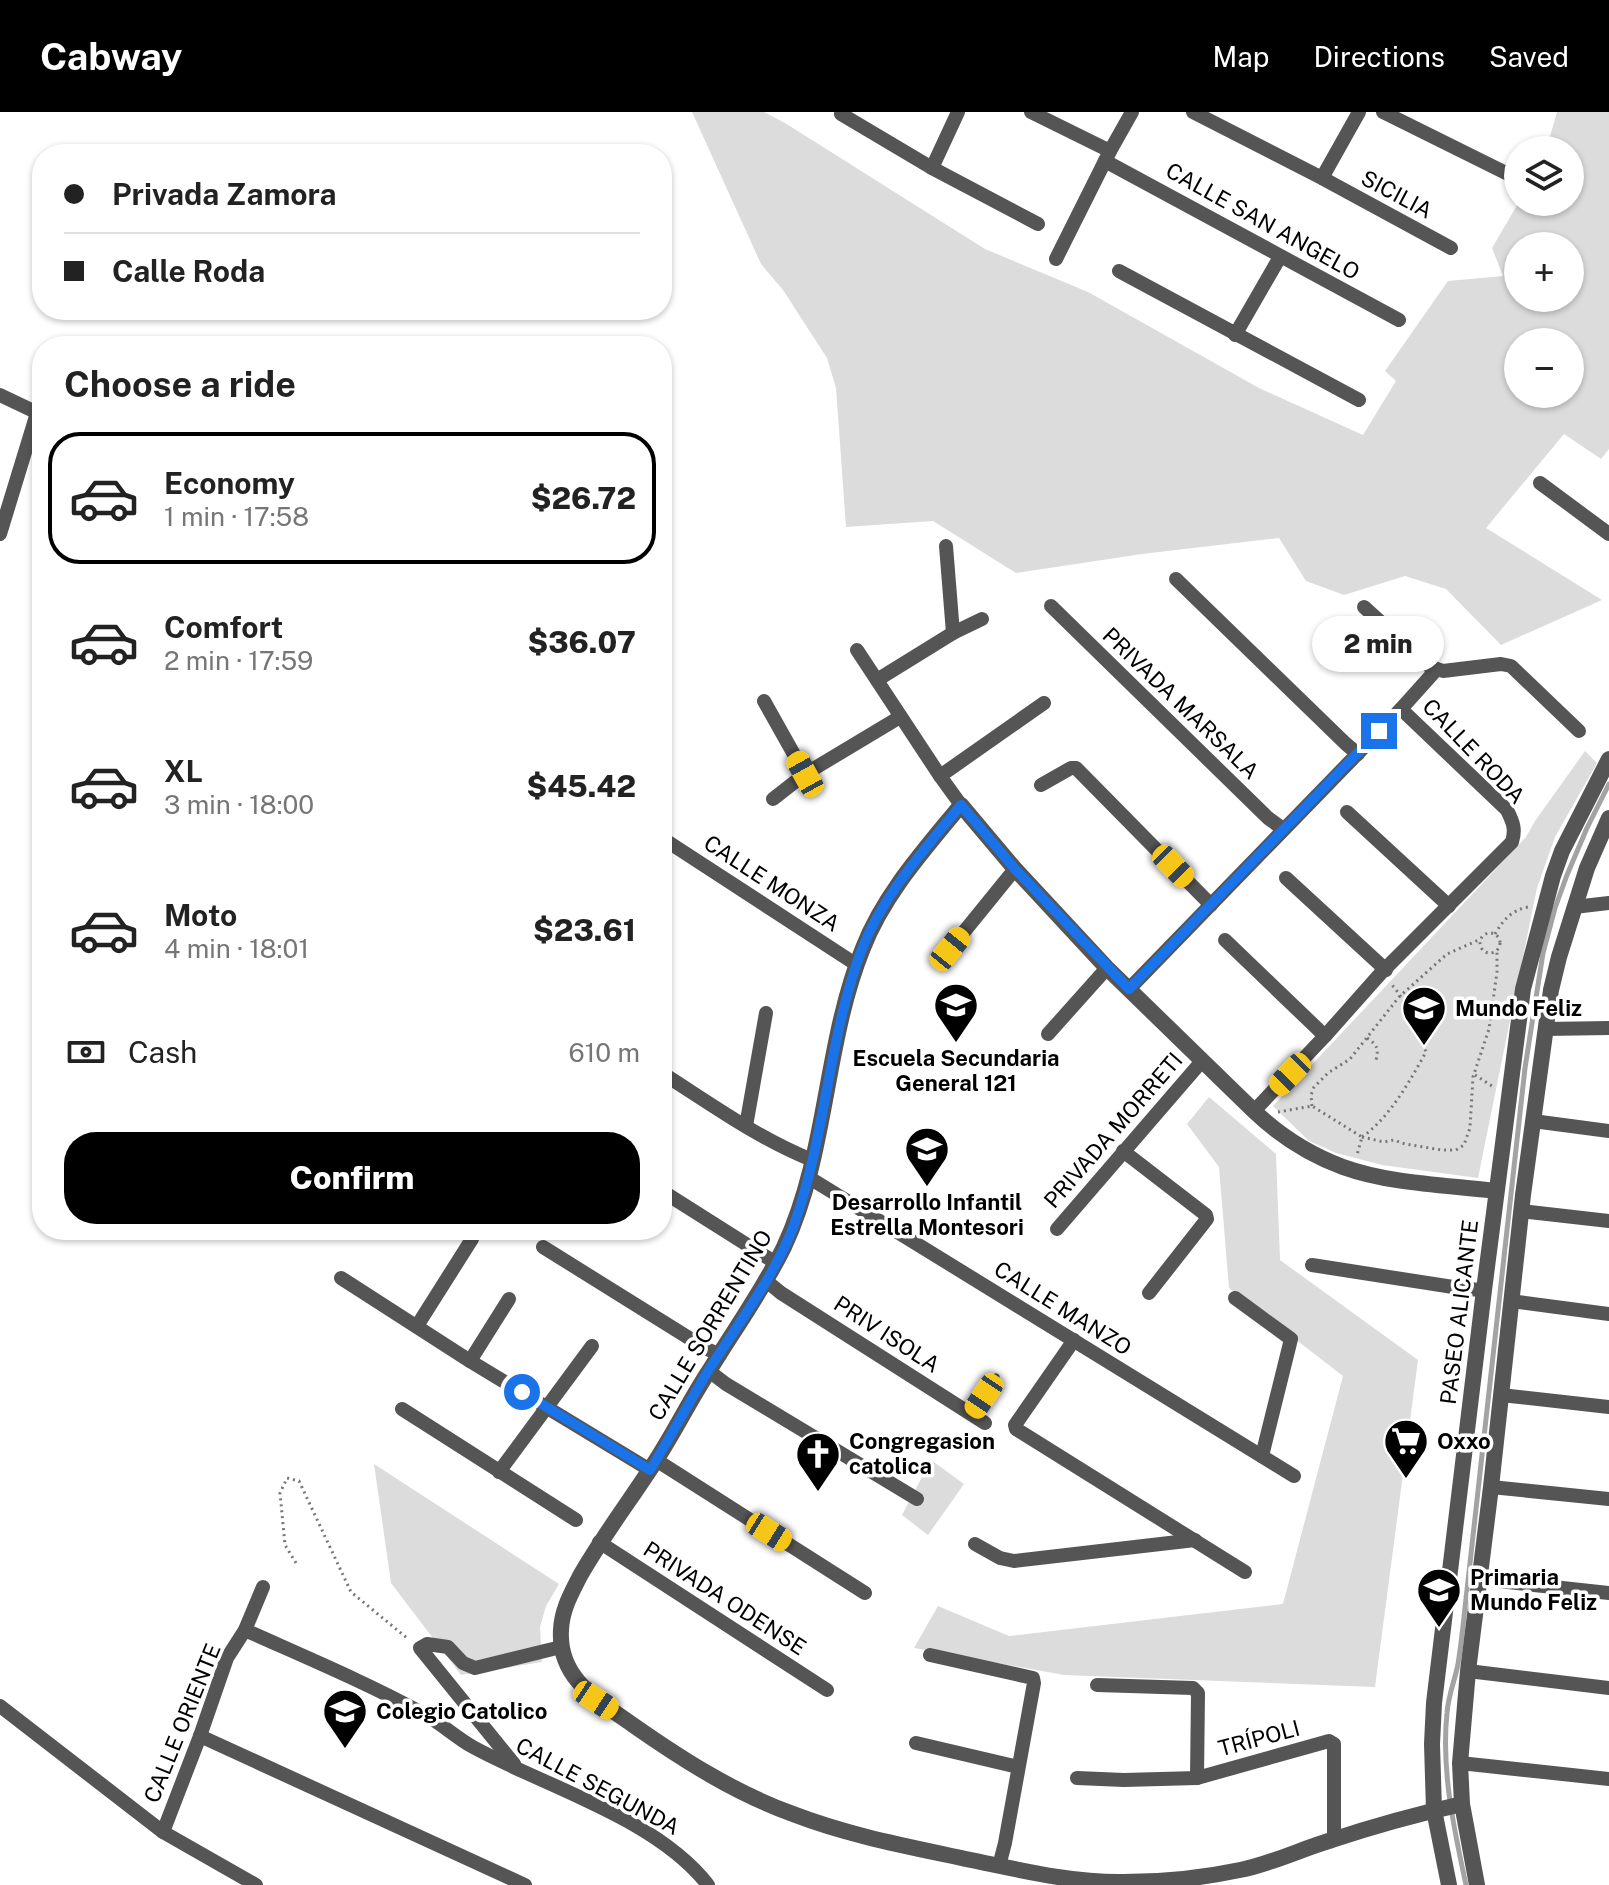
<!DOCTYPE html>
<html lang="en">
<head>
<meta charset="utf-8">
<style>
  body { margin:0; font-family:"Public Sans",sans-serif; background:#f6f6f6; color:#222; height:100vh; display:flex; flex-direction:column; font-size:30px; white-space:nowrap }
  * { box-sizing:border-box; margin:0 }
  p { font-size:26px; color:#767676 }
  .icon { flex:none; width:44px; height:44px; fill:none; stroke:currentColor; stroke-width:2; stroke-linecap:round; stroke-linejoin:round }
  .map { position:relative; flex:1; overflow:hidden }
  .drawer { position:absolute; left:32px; top:224px; width:640px; height:904px; display:flex; flex-direction:column; background:#fff; border-radius:32px; box-shadow:0 2px 6px #0004 }
  .drawer>* { flex:none }
  .guide { position:absolute; left:32px; top:32px; width:640px; height:176px; border-radius:32px; box-shadow:0 2px 6px #0004; display:grid; align-content:center; height:176px; padding:0 32px; background:#fff }
  .controls { position:absolute; left:1504px; top:24px; display:grid; gap:16px }
  .controls a { display:grid; place-items:center; width:80px; height:80px; border-radius:50%; background:#fff; box-shadow:0 2px 6px #0004; font-size:40px }
  .end { position:absolute; width:36px; height:36px; margin:-18px; border:10px solid #1a73e8; background:#fff; box-shadow:0 0 0 4px #fff }
  .from { border-radius:50% }
  .bubble { position:absolute; height:56px; border-radius:28px; background:#fff; box-shadow:0 2px 6px #0004; font-size:26px; font-weight:800; line-height:56px; text-align:center }
  .car { position:absolute; width:24px; height:48px; margin:-24px -12px; border-radius:10px; box-shadow:0 0 6px 2px #0007; background:linear-gradient(#f5c518 24%,#345 0 40%,#f5c518 0 76%,#345 0 86%,#f5c518 0) }
  .guide b { display:flex; align-items:center; gap:28px; height:76px; font-size:30px }
  .guide b+b { border-top:2px solid #e0e0e0 }
  .guide i { width:20px; height:20px; background:#222 }
  ul { padding:0; list-style:none }
  li { display:flex; align-items:center; gap:24px; height:132px; margin:0 16px 12px; padding:0 16px; border:4px solid transparent; border-radius:32px }
  li div { flex:1 }
  li b { display:block; font-size:30px }
  li em { font-style:normal; font-weight:800 }
  li.on { border-color:#000 }
  li>.icon { width:72px; height:72px; stroke-width:1.5 }
  h2 { padding:0 32px; font-size:36px; line-height:96px }
  .pay { display:flex; align-items:center; gap:20px; height:88px; padding:0 32px; font-size:30px }
  .pay p { margin-inline-start:auto }
  .button { display:flex; gap:16px; margin-top:auto; padding:16px 32px }
  .button a { flex:1; height:92px; border-radius:32px; background:#000; color:#fff; font-size:32px; font-weight:800; line-height:92px; text-align:center }
  header { display:flex; align-items:center; gap:48px; box-sizing:border-box; height:112px; padding:0 40px; background:#000; color:#fff }
  header strong { font-size:38px }
  nav { display:flex; gap:44px; margin-inline-start:auto; font-size:28px }
  .map>svg:first-child { display:block }
  .green { fill:#dcdcdc; fill-rule:evenodd }
  .lines { fill:none; stroke-linecap:round; stroke-linejoin:round }
  .stream { stroke:#a3a3a3; stroke-width:5 }
  .path { stroke:#777; stroke-width:3; stroke-dasharray:2 4; stroke-linecap:butt }
  .service { stroke:#555; stroke-width:7 }
  .minor { stroke:#555; stroke-width:14 }
  .tertiary { stroke:#555; stroke-width:16 }
  .route { stroke:#1a73e8; stroke-width:10 }
  .labels { text-anchor:middle; dominant-baseline:central; stroke-width:7; stroke-linejoin:round; paint-order:stroke }
  .street-label { font-size:22px; fill:#000; stroke:#fff }
  .poi-label { font-size:22px; font-weight:bold; fill:#000; stroke:#fff; text-anchor:start }
</style>
</head>
<body>
<header>
<strong>Cabway</strong>
<nav><a>Map</a><a>Directions</a><a>Saved</a></nav>
</header>
<div class="map">
<svg width="1609" height="1773" viewBox="0 0 1609 1773">
  <rect width="100%" height="100%" fill="#fff"/>
  <!-- green -->
  <g class="green">
    <path d="M692 0H764L785 11 985 137 1088 180 1259 276 1363 323 1396 269 1385 259 1448 169 1503 164 1492 136 1519 90H1570V38H1546L1557 0H1609V337L1601 347 1564 322 1486 416 1602 488 1501 533 1446 477 1405 464 1344 483 1306 469 1279 426 1142 442 1016 461 933 409 846 415 836 276 827 246 783 178 761 152ZM1518 134H1570V186H1518ZM1570 230V282H1518V230Z"/>
    <path d="M1585 639 1597 651 1555 725 1537 776 1478 1066 1382 1053 1336 1041 1309 1029 1273 994 1526 725 1535 709Z"/>
    <path d="M1209 985 1276 1042 1280 1148 1418 1248 1375 1575 1064 1563 914 1536 938 1494 1009 1524 1283 1492 1343 1264 1229 1176 1219 1055 1187 1012Z"/>
    <path d="M931 1348 964 1372 928 1423 902 1403Z"/>
    <path d="M374 1352 559 1472 546 1494 540 1515 542 1550 461 1563 391 1471Z"/>
  </g>
  <g class="lines">
    <!-- stream -->
    <path class="stream" d="M1466 1773C1454 1717 1441 1658 1447 1601 1448 1584 1455 1568 1458 1552 1462 1528 1464 1503 1467 1478L1525 956 1543 841 1555 796 1567 763 1587 716 1609 672"/>
    <!-- path -->
    <g class="path">
      <circle cx="1490" cy="831" r="10"/>
      <path d="M1495 822C1503 808 1512 798 1528 795"/>
      <path d="M1367 926C1377 933 1379 936 1376 948"/>
      <path d="M1475 963 1495 976"/>
      <path d="M1312 994 1311 983 1314 975 1328 961 1350 947 1399 885 1447 842 1481 827"/>
      <path d="M1278 1000 1312 994 1362 1025 1357 1043"/>
      <path d="M1362 1025 1384 1030 1394 1028 1405 1032 1442 1038H1456L1464 1033 1470 1016 1473 965 1489 917 1497 860V839"/>
      <path d="M1362 1025C1391 1004 1409 970 1426 940 1418 918 1407 890 1392 873"/>
      <path d="M296 1451 285 1433 280 1381 287 1366 299 1369 351 1480 407 1526"/>
    </g>
    <!-- service -->
    <path class="service" d="M971 1302 996 1265"/>
    <!-- minor -->
    <g class="minor">
      <path d="M1031 0 1110 39"/>
      <path d="M1193 0 1322 66 1451 136"/>
      <path d="M1383 0 1510 63"/>
      <path d="M841 2 932 56 1038 112"/>
      <path d="M1105 49 1399 208"/>
      <path d="M932 56 958 0"/>
      <path d="M1322 66 1359 0"/>
      <path d="M1056 147 1110 39 1132 0"/>
      <path d="M1119 159 1359 288"/>
      <path d="M1235 223 1280 145"/>
      <path d="M0 283 42 303"/>
      <path d="M1540 371 1609 422"/>
      <path d="M0 422 37 301"/>
      <path d="M946 434 953 521"/>
      <path d="M1176 467 1346 632 1358 642"/>
      <path d="M1051 494 1268 706 1283 717"/>
      <path d="M1364 495 1429 554 1443 559 1501 552 1511 554 1579 619"/>
      <path d="M857 538 940 664 961 693"/>
      <path d="M877 568 953 521 982 507"/>
      <path d="M42 581V580"/>
      <path d="M764 589 805 662"/>
      <path d="M940 664 1044 591"/>
      <path d="M1041 673 1071 656H1076L1211 793"/>
      <path d="M773 687 805 662 900 605"/>
      <path d="M1347 700 1449 794"/>
      <path d="M662 726 857 853"/>
      <path d="M1286 766 1386 858"/>
      <path d="M1574 795 1609 791"/>
      <path d="M1225 828 1325 924"/>
      <path d="M950 837 1015 757"/>
      <path d="M662 858 664 844"/>
      <path d="M1129 877 1401 597 1436 558"/>
      <path d="M1545 917 1609 916"/>
      <path d="M1048 922 1107 856"/>
      <path d="M662 961C711 992 759 1027 812 1048"/>
      <path d="M1254 999 1325 924 1381 861 1512 730C1516 717 1513 710 1507 698L1401 597"/>
      <path d="M1533 1009 1609 1019"/>
      <path d="M746 1014 766 901"/>
      <path d="M1123 1039 1206 1103 1207 1107 1149 1181"/>
      <path d="M808 1065 1294 1364"/>
      <path d="M662 1079 776 1151"/>
      <path d="M1521 1099 1609 1109"/>
      <path d="M1057 1117 1202 949"/>
      <path d="M543 1135 705 1236 720 1243"/>
      <path d="M1312 1153 1466 1177 1484 1178"/>
      <path d="M341 1166 470 1249 650 1358"/>
      <path d="M765 1168 781 1181 985 1311"/>
      <path d="M1235 1186 1291 1227 1262 1344"/>
      <path d="M1511 1189 1609 1202"/>
      <path d="M417 1214 472 1127"/>
      <path d="M1074 1228 1015 1313 1016 1317 1245 1460"/>
      <path d="M470 1249 509 1187"/>
      <path d="M709 1259 726 1272 917 1387"/>
      <path d="M1501 1283 1609 1295"/>
      <path d="M402 1297 576 1408"/>
      <path d="M656 1348 865 1481"/>
      <path d="M499 1360 592 1234"/>
      <path d="M1491 1375 1609 1387"/>
      <path d="M599 1430 827 1578"/>
      <path d="M975 1432 1000 1446 1014 1449 1195 1428"/>
      <path d="M1479 1467 1609 1481"/>
      <path d="M245 1518C305 1545 365 1570 422 1601 440 1610 455 1625 473 1635 546 1675 656 1706 708 1773"/>
      <path d="M930 1543 1033 1566 1034 1571 1005 1731 999 1754"/>
      <path d="M1468 1559 1609 1576"/>
      <path d="M1097 1573 1193 1576 1198 1581 1197 1666"/>
      <path d="M0 1594 163 1720 256 1773"/>
      <path d="M200 1624 525 1773"/>
      <path d="M916 1631 1018 1655"/>
      <path d="M1460 1651 1609 1667"/>
      <path d="M514 1652 420 1536 427 1532 448 1535 463 1551 475 1556 561 1535"/>
      <path d="M1077 1666 1124 1668 1197 1666 1329 1629 1334 1632V1727"/>
      <path d="M163 1720 200 1624 227 1546 245 1518 263 1475"/>
    </g>
    <!-- tertiary -->
    <g class="tertiary">
      <path d="M1462 1692C1418 1702 1374 1714 1332 1728 1301 1737 1271 1752 1240 1758 1202 1766 1162 1770 1124 1770 1073 1771 1020 1758 971 1748 911 1735 850 1724 793 1702 735 1681 683 1648 633 1613 598 1588 558 1567 561 1518 562 1497 571 1482 580 1464 601 1427 626 1394 649 1359 671 1327 688 1291 709 1259 734 1218 763 1178 784 1135 828 1041 824 932 863 836 884 782 925 737 961 693L1015 757 1107 856 1254 999C1279 1023 1311 1043 1343 1055 1390 1072 1447 1073 1496 1079"/>
      <path d="M1449 1773 1434 1698 1432 1632 1434 1591 1484 1178 1523 877 1553 764 1562 739 1609 647"/>
      <path d="M1477 1773 1462 1692 1460 1651 1468 1559 1491 1375 1523 1083 1551 878 1559 845 1587 756 1609 706"/>
    </g>
  </g>
  <g class="lines">
    <!-- route -->
    <path class="route" d="M522 1280 650 1358C670 1326 688 1292 708 1259 736 1215 776 1162 794 1113 826 1024 828 926 862 837 883 783 925 737 961 693L1015 757 1129 877 1379 619"/>
  </g>
  <!-- icons -->
  <defs>
    <g id="school-pin" transform="scale(2.3)"><path d="M0 17L-7.5 6A9.5 9.5 0 1 1 7.5 6Z" fill="#000" stroke="#fff"/><path d="M0-5L7-2L0 1L-7-2ZM-4 1L0 2.5L4 1V4Q0 6-4 4Z" fill="#fff"/></g>
    <g id="supermarket-pin" transform="scale(2.3)"><path d="M0 17L-7.5 6A9.5 9.5 0 1 1 7.5 6Z" fill="#000" stroke="#fff"/><path d="M-6-5.5h2.5l.6 2H6L4.5 2H-2.5L-4.4-4H-6ZM-1.5 3.2a1.3 1.3 0 1 0 .1 0ZM3 3.2a1.3 1.3 0 1 0 .1 0Z" fill="#fff"/></g>
    <g id="church-pin" transform="scale(2.3)"><path d="M0 17L-7.5 6A9.5 9.5 0 1 1 7.5 6Z" fill="#000" stroke="#fff"/><path d="M-1.2-6h2.4v3.5h3.3v2.4h-3.3V6h-2.4V-.1h-3.3v-2.4h3.3Z" fill="#fff"/></g>
  </defs>
  <g fill-rule="evenodd">
    <use href="#school-pin" x="956" y="893"/>
    <use href="#school-pin" x="1424" y="896"/>
    <use href="#school-pin" x="927" y="1037"/>
    <use href="#supermarket-pin" x="1406" y="1329"/>
    <use href="#church-pin" x="818" y="1342"/>
    <use href="#school-pin" x="1439" y="1478"/>
    <use href="#school-pin" x="345" y="1599"/>
  </g>
  <g class="labels">
    <!-- street labels -->
    <g class="street-label">
      <text transform="translate(1397 82) rotate(28)">SICILIA</text>
      <text transform="translate(1263 109) rotate(29)">CALLE SAN ANGELO</text>
      <text transform="translate(1181 591) rotate(44)">PRIVADA MARSALA</text>
      <text transform="translate(1474 639) rotate(46)">CALLE RODA</text>
      <text transform="translate(772 771) rotate(33)">CALLE MONZA</text>
      <text transform="translate(1113 1018) rotate(-49)">PRIVADA MORRETI</text>
      <text transform="translate(1063 1196) rotate(32)">CALLE MANZO</text>
      <text transform="translate(1459 1200) rotate(-83)">PASEO ALICANTE</text>
      <text transform="translate(710 1213) rotate(-59)">CALLE SORRENTINO</text>
      <text transform="translate(887 1222) rotate(33)">PRIV ISOLA</text>
      <text transform="translate(725 1486) rotate(33)">PRIVADA ODENSE</text>
      <text transform="translate(182 1611) rotate(-68)">CALLE ORIENTE</text>
      <text transform="translate(1259 1626) rotate(-15)">TRÍPOLI</text>
      <text transform="translate(598 1674) rotate(28)">CALLE SEGUNDA</text>
    </g>
    <!-- poi labels -->
    <g class="poi-label">
      <text x="1455" y="896">Mundo Feliz</text>
      <text x="956" y="946" text-anchor="middle">Escuela Secundaria<tspan x="956" dy="25">General 121</tspan></text>
      <text x="927" y="1090" text-anchor="middle">Desarrollo Infantil<tspan x="927" dy="25">Estrella Montesori</tspan></text>
      <text x="849" y="1329">Congregasion<tspan x="849" dy="25">catolica</tspan></text>
      <text x="1437" y="1329">Oxxo</text>
      <text x="1470" y="1465">Primaria<tspan x="1470" dy="25">Mundo Feliz</tspan></text>
      <text x="376" y="1599">Colegio Catolico</text>
    </g>
  </g>
</svg>
<div class="controls">
<a><svg class="icon" aria-label="layers" viewBox="0 0 24 24"><path d="M12 4l9 5-9 5-9-5zM3 14l9 5 9-5"/></svg></a>
<a>+</a>
<a>−</a>
</div>
<i class="end from" style="left:522px;top:1280px"></i>
<i class="end" style="left:1379px;top:619px"></i>
<div class="bubble" style="left:1312px;top:504px;width:132px">2 min</div>
<i class="car" style="left:805px;top:662px;rotate:331deg"></i>
<i class="car" style="left:1173px;top:754px;rotate:136deg"></i>
<i class="car" style="left:950px;top:837px;rotate:39deg"></i>
<i class="car" style="left:1290px;top:962px;rotate:224deg"></i>
<i class="car" style="left:984px;top:1284px;rotate:214deg"></i>
<i class="car" style="left:769px;top:1420px;rotate:122deg"></i>
<i class="car" style="left:596px;top:1588px;rotate:123deg"></i>
<div class="guide">
<b><i class="from"></i>Privada Zamora</b>
<b><i></i>Calle Roda</b>
</div>
<section class="drawer">
<h2>Choose a ride</h2>
<ul>
<li class="on"><svg class="icon" aria-label="car" viewBox="0 0 24 24"><path d="M5 17H2v-5l4-1 3-4h7l3 4 3 1v5h-3M9 17h6M6 11h13"/><circle cx="7" cy="17" r="2"/><circle cx="17" cy="17" r="2"/></svg><div><b>Economy</b><p>1 min · 17:58</p></div><em>$26.72</em></li>
<li><svg class="icon" aria-label="car" viewBox="0 0 24 24"><path d="M5 17H2v-5l4-1 3-4h7l3 4 3 1v5h-3M9 17h6M6 11h13"/><circle cx="7" cy="17" r="2"/><circle cx="17" cy="17" r="2"/></svg><div><b>Comfort</b><p>2 min · 17:59</p></div><em>$36.07</em></li>
<li><svg class="icon" aria-label="car" viewBox="0 0 24 24"><path d="M5 17H2v-5l4-1 3-4h7l3 4 3 1v5h-3M9 17h6M6 11h13"/><circle cx="7" cy="17" r="2"/><circle cx="17" cy="17" r="2"/></svg><div><b>XL</b><p>3 min · 18:00</p></div><em>$45.42</em></li>
<li><svg class="icon" aria-label="car" viewBox="0 0 24 24"><path d="M5 17H2v-5l4-1 3-4h7l3 4 3 1v5h-3M9 17h6M6 11h13"/><circle cx="7" cy="17" r="2"/><circle cx="17" cy="17" r="2"/></svg><div><b>Moto</b><p>4 min · 18:01</p></div><em>$23.61</em></li>
</ul>
<div class="pay"><svg class="icon" aria-label="cash" viewBox="0 0 24 24"><path d="M3 7h18v10H3z"/><circle cx="12" cy="12" r="2"/></svg>Cash<p>610 m</p></div>
<div class="button"><a>Confirm</a></div>
</section>
</div>
</body>
</html>
